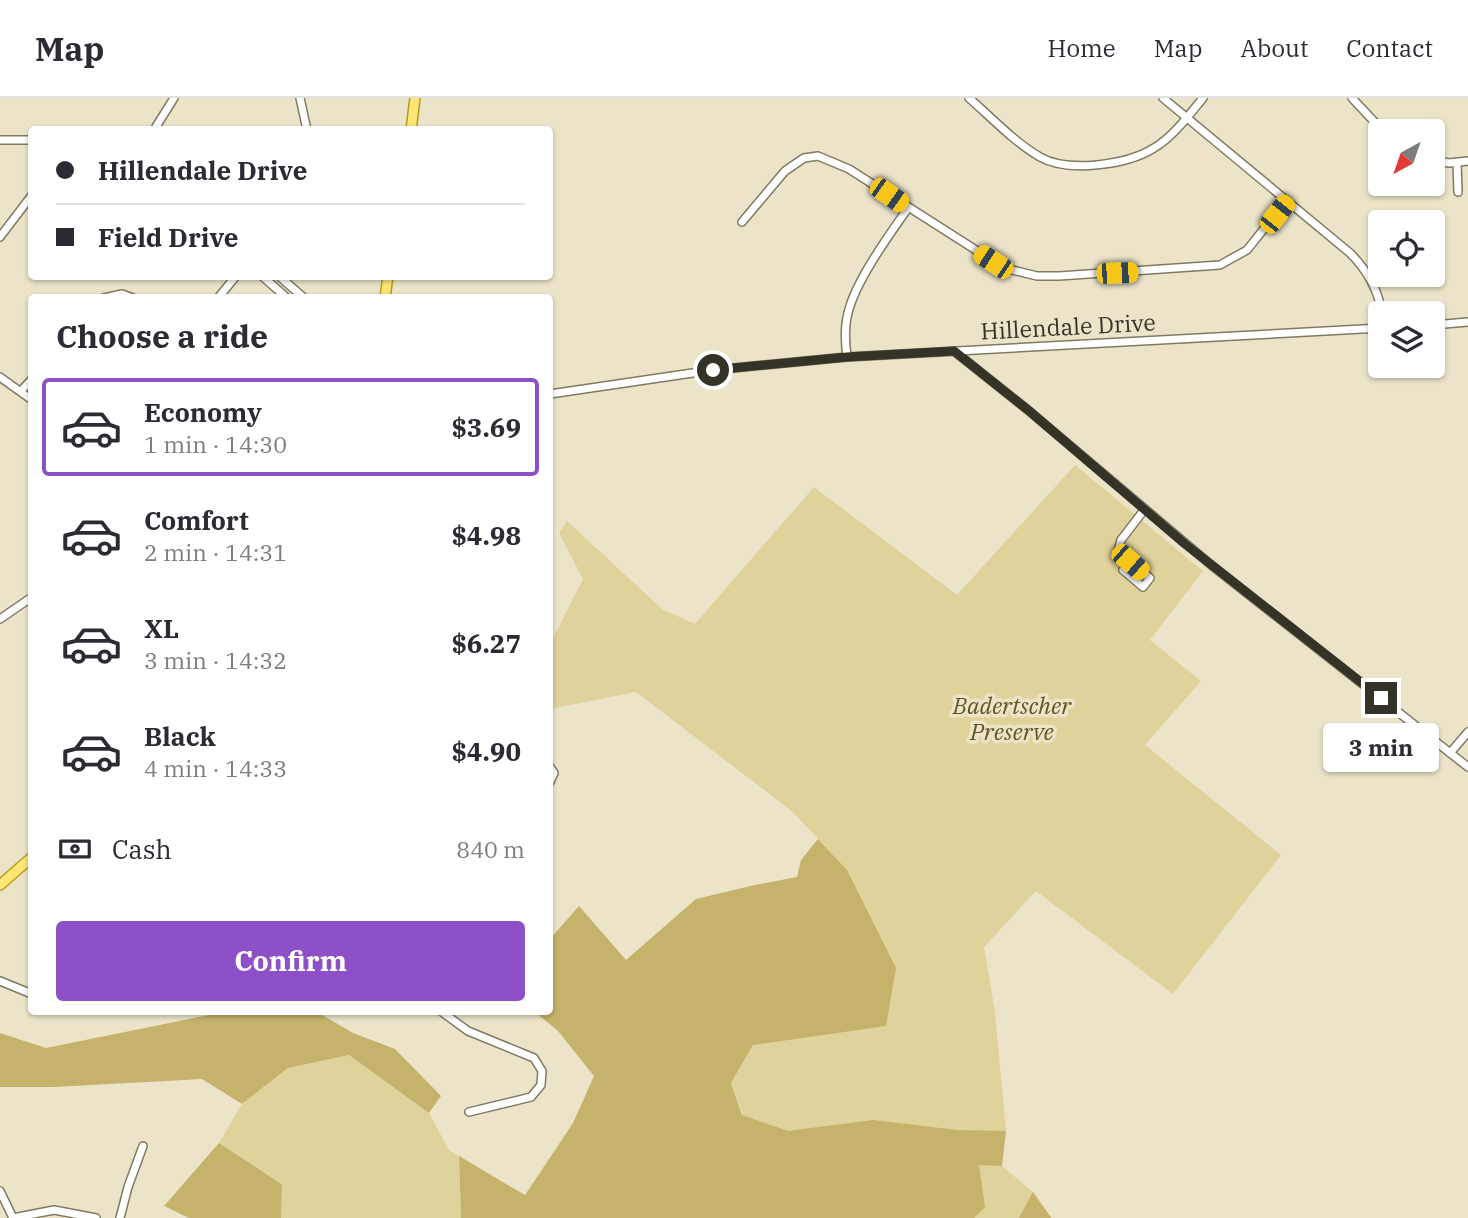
<!DOCTYPE html>
<html lang="en">
<head>
<meta charset="utf-8">
<style>
  body { margin:0; font-family:"IBM Plex Serif",serif; background:#f7f7f7; color:#2b2b33; height:100vh; display:flex; flex-direction:column; font-size:26px; white-space:nowrap }
  * { box-sizing:border-box; margin:0 }
  p { font-size:23px; color:#7c7c81 }
  .icon { flex:none; width:38px; height:38px; fill:none; stroke:currentColor; stroke-width:2; stroke-linecap:round; stroke-linejoin:round }
  .map { position:relative; flex:1; overflow:hidden }
  .details { position:absolute; left:28px; top:196px; width:525px; height:721px; display:flex; flex-direction:column; background:#fff; border-radius:7px; box-shadow:0 2px 5px #0004 }
  .details>* { flex:none }
  .banner { position:absolute; left:28px; top:28px; width:525px; height:154px; border-radius:7px; box-shadow:0 2px 5px #0004; display:grid; align-content:center; height:154px; padding:0 28px; background:#fff }
  .needle { width:46px; rotate:220deg }
  .buttons { position:absolute; left:1368px; top:21px; display:grid; gap:14px }
  .buttons a { display:grid; place-items:center; width:77px; height:77px; border-radius:7px; background:#fff; box-shadow:0 2px 5px #0004; font-size:35px }
  .end { position:absolute; width:32px; height:32px; margin:-16px; border:9px solid #353228; background:#fff; box-shadow:0 0 0 4px #fff }
  .from { border-radius:50% }
  .bubble { position:absolute; height:49px; border-radius:7px; background:#fff; box-shadow:0 2px 5px #0004; font-size:23px; font-weight:800; line-height:49px; text-align:center }
  .car { position:absolute; width:21px; height:42px; margin:-21px -10px; border-radius:9px; box-shadow:0 0 5px 2px #0007; background:linear-gradient(#f5c518 24%,#345 0 40%,#f5c518 0 76%,#345 0 86%,#f5c518 0) }
  .banner b { display:flex; align-items:center; gap:24px; height:66px; font-size:26px }
  .banner b+b { border-top:2px solid #e1e1e2 }
  .banner i { width:18px; height:18px; background:#2b2b33 }
  ul { padding:0; list-style:none }
  li { display:flex; align-items:center; gap:21px; height:98px; margin:0 14px 10px; padding:0 14px; border:4px solid transparent; border-radius:7px }
  li div { flex:1 }
  li b { display:block; font-size:26px }
  li em { font-style:normal; font-weight:800 }
  li.current { border-color:#8e50c6 }
  li>.icon { width:63px; height:63px; stroke-width:1.5 }
  h2 { padding:0 28px; font-size:32px; line-height:84px }
  .pay { display:flex; align-items:center; gap:18px; height:77px; padding:0 28px; font-size:26px }
  .pay p { margin-inline-start:auto }
  .primary-button { display:flex; gap:14px; margin-top:auto; padding:14px 28px }
  .primary-button a { flex:1; height:80px; border-radius:7px; background:#8e50c6; color:#fff; font-size:28px; font-weight:800; line-height:80px; text-align:center }
  header { display:flex; align-items:center; gap:42px; box-sizing:border-box; height:98px; padding:0 35px; background:#fff; border-bottom:2px solid #e1e1e2 }
  header strong { font-size:33px }
  nav { display:flex; gap:38px; margin-inline-start:auto; font-size:24px }
  .map>svg:first-child { display:block }
  .green { fill:#e0d29b }
  .forest { fill:#c5b26b }
  .lines { fill:none; stroke-linecap:round; stroke-linejoin:round }
  .minor-casing { stroke:#807a62; stroke-width:10 }
  .major-casing { stroke:#b69c1e; stroke-width:12 }
  .minor { stroke:#fff; stroke-width:7 }
  .major { stroke:#fde675; stroke-width:9 }
  .route { stroke:#353228; stroke-width:9 }
  .labels { text-anchor:middle; dominant-baseline:central; stroke-width:7; stroke-linejoin:round; paint-order:stroke }
  .street-label { font-size:23px; fill:#353228; stroke:#ebe4c9 }
  .park-label { font-size:23px; font-style:italic; fill:#62551f; stroke:#ebe4c9 }
</style>
</head>
<body>
<header>
<strong>Map</strong>
<nav><a>Home</a><a>Map</a><a>About</a><a>Contact</a></nav>
</header>
<div class="map">
<svg width="1468" height="1120" viewBox="0 0 1468 1120">
  <rect width="100%" height="100%" fill="#ebe4c9"/>
  <!-- green -->
  <g class="green">
    <path d="M1075 367 1203 473 1150 542 1201 583 1145 647 1281 757 1173 896 1036 793 984 849 995 914 1006 1033H1002V1068L1033 1094 1051 1120H839L743 1017 731 985 753 947 836 933 847 772 793 714 636 594 550 611V546L583 481 559 435 567 423 662 511 695 526 814 389 957 497Z"/>
    <path d="M349 957 429 1015 449 1052 459 1058 461 1120H281L282 1085 219 1045 242 1006 288 970Z"/>
  </g>
  <!-- forest -->
  <g class="forest">
    <path d="M818 741 847 772 896 870 886 928 753 947 731 985 742 1017 788 1033 873 1022 957 1032 1006 1033 1002 1068 979 1067 985 1109 974 1120H461L459 1058 525 1097 573 1025 594 978 558 933 535 914H550V841L579 808 626 862 696 801 755 787 797 779 801 762Z"/>
    <path d="M247 914H317L353 935 395 951 441 998 429 1015 349 957 288 970 242 1006 202 981 54 989H0V935L46 950 214 916Z"/>
    <path d="M219 1045 282 1086 281 1120H189L164 1108Z"/>
    <path d="M1033 1094 1050 1118 1051 1120H1019Z"/>
  </g>
  <g class="lines">
    <!-- minor casing -->
    <g class="minor-casing">
      <g id="minor">
        <path d="M300 0 307 32"/>
        <path d="M969 0C991 19 1014 44 1040 59 1068 75 1127 67 1154 50 1173 39 1189 17 1203 0"/>
        <path d="M1163 0 1350 155C1367 172 1378 191 1382 215"/>
        <path d="M1352 0 1383 33"/>
        <path d="M154 32 174 0"/>
        <path d="M0 42H32"/>
        <path d="M1433 62 1449 65 1468 63"/>
        <path d="M1457 65 1458 94"/>
        <path d="M742 124 785 73 804 60 818 58 849 71 1004 170 1037 178H1059L1220 167 1247 152 1287 102"/>
        <path d="M0 139 32 97"/>
        <path d="M262 178 287 200"/>
        <path d="M279 178 304 200"/>
        <path d="M104 200 122 196 133 200"/>
        <path d="M218 200 236 178"/>
        <path d="M1433 227 1468 224"/>
        <path d="M954 253 1028 312 1210 466 1468 669"/>
        <path d="M847 259C845 244 844 230 848 215 855 184 889 137 908 110"/>
        <path d="M0 279 32 302"/>
        <path d="M21 293 32 281"/>
        <path d="M550 296 713 272 847 259 1381 230"/>
        <path d="M1127 468 1123 472 1143 489 1150 480 1130 464 1127 468 1118 453 1121 442 1144 412"/>
        <path d="M0 521 32 499"/>
        <path d="M1450 655 1468 634"/>
        <path d="M550 669 554 675 550 684"/>
        <path d="M0 883 32 896"/>
        <path d="M442 914 468 933 534 960 542 973 541 987 531 999 469 1014"/>
        <path d="M0 1093 13 1120"/>
        <path d="M13 1120 54 1112 96 1120"/>
        <path d="M120 1120 128 1089 143 1048"/>
      </g>
    </g>
    <!-- major casing -->
    <g class="major-casing">
      <g id="major">
        <path d="M411 32 415 0"/>
        <path d="M385 200 388 178"/>
        <path d="M0 787 32 759"/>
      </g>
    </g>
    <!-- minor -->
    <use href="#minor" class="minor"/>
    <!-- major -->
    <use href="#major" class="major"/>
  </g>
  <g class="lines">
    <!-- route -->
    <path class="route" d="M713 272 847 259 954 253 1028 312 1185 446 1381 600"/>
  </g>
  <g class="labels">
    <!-- street labels -->
    <g class="street-label">
      <text transform="translate(1068 228) rotate(-3)">Hillendale Drive</text>
    </g>
    <!-- park labels -->
    <g class="park-label">
      <text x="1012" y="607">Badertscher<tspan x="1012" dy="26">Preserve</tspan></text>
    </g>
  </g>
</svg>
<div class="buttons">
<a><svg class="needle" viewBox="-14 -14 28 28"><path d="M0-13l5 13h-10z" fill="#e53935"/><path d="M0 13l5-13h-10z" fill="#7c7c81"/></svg></a>
<a><svg class="icon" aria-label="locate" viewBox="0 0 24 24"><circle cx="12" cy="12" r="6"/><path d="M12 2v4M12 18v4M2 12h4M18 12h4"/></svg></a>
<a><svg class="icon" aria-label="layers" viewBox="0 0 24 24"><path d="M12 4l9 5-9 5-9-5zM3 14l9 5 9-5"/></svg></a>
</div>
<i class="end from" style="left:713px;top:272px"></i>
<i class="end" style="left:1381px;top:600px"></i>
<div class="bubble" style="left:1323px;top:625px;width:116px">3 min</div>
<i class="car" style="left:889px;top:97px;rotate:125deg"></i>
<i class="car" style="left:1277px;top:116px;rotate:38deg"></i>
<i class="car" style="left:993px;top:164px;rotate:303deg"></i>
<i class="car" style="left:1117px;top:175px;rotate:88deg"></i>
<i class="car" style="left:1130px;top:464px;rotate:131deg"></i>
<div class="banner">
<b><i class="from"></i>Hillendale Drive</b>
<b><i></i>Field Drive</b>
</div>
<section class="details">
<h2>Choose a ride</h2>
<ul>
<li class="current"><svg class="icon" aria-label="car" viewBox="0 0 24 24"><path d="M5 17H2v-5l4-1 3-4h7l3 4 3 1v5h-3M9 17h6M6 11h13"/><circle cx="7" cy="17" r="2"/><circle cx="17" cy="17" r="2"/></svg><div><b>Economy</b><p>1 min · 14:30</p></div><em>$3.69</em></li>
<li><svg class="icon" aria-label="car" viewBox="0 0 24 24"><path d="M5 17H2v-5l4-1 3-4h7l3 4 3 1v5h-3M9 17h6M6 11h13"/><circle cx="7" cy="17" r="2"/><circle cx="17" cy="17" r="2"/></svg><div><b>Comfort</b><p>2 min · 14:31</p></div><em>$4.98</em></li>
<li><svg class="icon" aria-label="car" viewBox="0 0 24 24"><path d="M5 17H2v-5l4-1 3-4h7l3 4 3 1v5h-3M9 17h6M6 11h13"/><circle cx="7" cy="17" r="2"/><circle cx="17" cy="17" r="2"/></svg><div><b>XL</b><p>3 min · 14:32</p></div><em>$6.27</em></li>
<li><svg class="icon" aria-label="car" viewBox="0 0 24 24"><path d="M5 17H2v-5l4-1 3-4h7l3 4 3 1v5h-3M9 17h6M6 11h13"/><circle cx="7" cy="17" r="2"/><circle cx="17" cy="17" r="2"/></svg><div><b>Black</b><p>4 min · 14:33</p></div><em>$4.90</em></li>
</ul>
<div class="pay"><svg class="icon" aria-label="cash" viewBox="0 0 24 24"><path d="M3 7h18v10H3z"/><circle cx="12" cy="12" r="2"/></svg>Cash<p>840 m</p></div>
<div class="primary-button"><a>Confirm</a></div>
</section>
</div>
</body>
</html>
